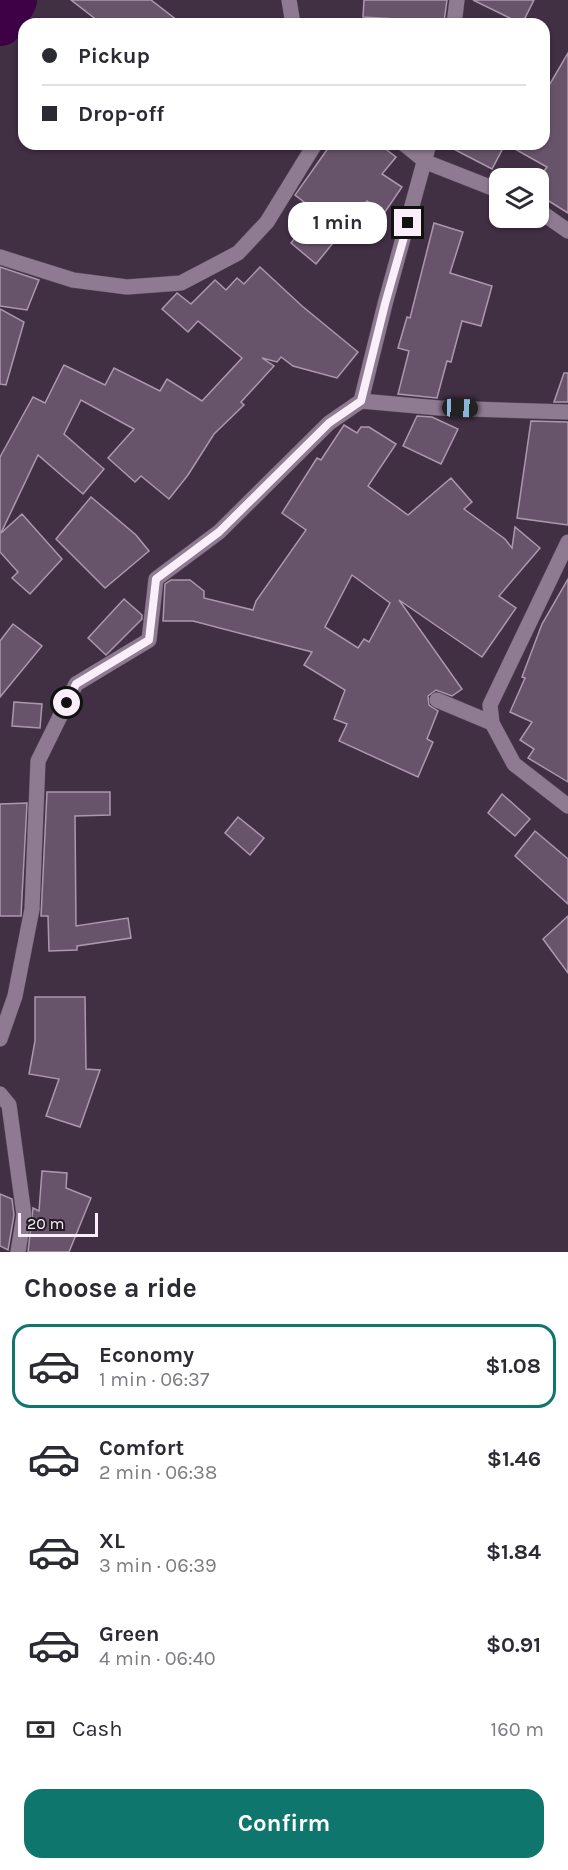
<!DOCTYPE html>
<html lang="en">
<head>
<meta charset="utf-8">
<style>
  body { margin:0; font-family:Karla,sans-serif; background:#f2f2f3; color:#2b2b33; height:100vh; display:flex; flex-direction:column; font-size:22px; white-space:nowrap }
  * { box-sizing:border-box; margin:0 }
  p { font-size:20px; color:#7c7c81 }
  .icon { flex:none; width:33px; height:33px; fill:none; stroke:currentColor; stroke-width:2; stroke-linecap:round; stroke-linejoin:round }
  .map { position:relative; height:1252px; overflow:hidden }
  .sheet { display:flex; flex-direction:column; background:#fff; flex:1 }
  .sheet>* { flex:none }
  .top-card { position:absolute; left:18px; top:18px; width:532px; height:132px; border-radius:18px; box-shadow:0 2px 4px #0004; display:grid; align-content:center; height:132px; padding:0 24px; background:#fff }
  .tools { position:absolute; left:489px; top:168px; display:grid; gap:12px }
  .tools a { display:grid; place-items:center; width:60px; height:60px; border-radius:12px; background:#fff; box-shadow:0 2px 4px #0004; font-size:30px }
  .scale { position:absolute; left:18px; bottom:15px; width:80px; box-sizing:border-box; padding-left:6px; border:3px solid #f9eefa; border-top:0; font-size:16px; line-height:21px; white-space:nowrap; color:#f9eefa; -webkit-text-stroke:4px #231b24; paint-order:stroke }
  .end { position:absolute; width:27px; height:27px; margin:-14px; border:8px solid #f9eefa; background:#111; box-shadow:0 0 0 3px #111 }
  .from { border-radius:50% }
  .bubble { position:absolute; height:42px; border-radius:18px; background:#fff; box-shadow:0 2px 4px #0004; font-size:20px; font-weight:700; line-height:42px; text-align:center }
  .car { position:absolute; width:18px; height:36px; margin:-18px -9px; border-radius:8px; box-shadow:0 0 4px 2px #0007; background:linear-gradient(#222 24%,#8ab4d8 0 40%,#222 0 76%,#8ab4d8 0 86%,#222 0) }
  .top-card b { display:flex; align-items:center; gap:21px; height:57px; font-size:22px }
  .top-card b+b { border-top:2px solid #e1e1e2 }
  .top-card i { width:15px; height:15px; background:#2b2b33 }
  ul { padding:0; list-style:none }
  li { display:flex; align-items:center; gap:18px; height:84px; margin:0 12px 9px; padding:0 12px; border:3px solid transparent; border-radius:18px }
  li div { flex:1 }
  li b { display:block; font-size:22px }
  li em { font-style:normal; font-weight:700 }
  li.selected { border-color:#0f766e }
  li>.icon { width:54px; height:54px; stroke-width:1.5 }
  h2 { padding:0 24px; font-size:27px; line-height:72px }
  .pay { display:flex; align-items:center; gap:15px; height:66px; padding:0 24px; font-size:22px }
  .pay p { margin-inline-start:auto }
  .cta { display:flex; gap:12px; margin-top:auto; padding:12px 24px }
  .cta a { flex:1; height:69px; border-radius:18px; background:#0f766e; color:#fff; font-size:24px; font-weight:700; line-height:69px; text-align:center }
  .map>svg:first-child { display:block }
  .lines { fill:none; stroke-linecap:round; stroke-linejoin:round }
  .river { stroke:#3e0146; stroke-width:48 }
  .building { fill:#68546a; stroke:#ac97af; stroke-width:1.5; fill-rule:evenodd }
  .minor-casing { stroke:#594b5c; stroke-width:16 }
  .minor { stroke:#8e7a91; stroke-width:15 }
  .route { stroke:#f9eefa; stroke-width:8 }
</style>
</head>
<body>
<div class="map">
<svg width="568" height="1252" viewBox="0 0 568 1252">
  <rect width="100%" height="100%" fill="#412f43"/>
  <g class="lines">
    <!-- river -->
    <path class="river" d="M0 22 13 0"/>
  </g>
  <!-- building -->
  <g class="building">
    <path d="M71 0H151L182 24H102Z"/>
    <path d="M364 0H447L444 22 363 17Z"/>
    <path d="M473 0H534L522 24Z"/>
    <path d="M568 53V213L544 198V171L547 167 506 144H544V94Z"/>
    <path d="M331 144H379L396 157 382 174 402 187 385 212 367 201 316 264 291 243 317 212 295 195Z"/>
    <path d="M444 144H490L502 150 492 169Z"/>
    <path d="M434 223 463 232 450 273 492 286 481 326 462 321 451 362 447 361 437 398 398 394 409 351 398 348 407 317 410 318Z"/>
    <path d="M0 267 39 280 27 310 0 306Z"/>
    <path d="M260 267 302 306 358 352 337 378 293 366 281 357 277 362 262 358 274 366 241 402 244 405 214 434 188 475 169 499 141 476 135 482 108 458 134 429 81 400 64 434 104 469 83 494 38 455 1 533 22 514 62 559 30 594 12 578 18 572 0 552V457L33 397 45 403 64 365 105 385 114 368 160 391 167 379 202 401 242 358 198 321 188 332 162 309 177 293 191 304 215 280 226 290 237 278 244 284Z"/>
    <path d="M0 309 24 322 6 385 0 384Z"/>
    <path d="M564 373H568V402H554Z"/>
    <path d="M417 416 432 417 458 429 441 464 403 446Z"/>
    <path d="M531 421 568 422V525L517 518Z"/>
    <path d="M344 425 357 433 361 427H369L396 444 368 486 408 515 451 478 472 502 464 509 505 539 512 548 515 527 540 548 499 596 516 608 482 657 399 600 462 689 452 696 436 690 428 696 429 705 438 711 427 739 433 742 418 777 339 741 347 724 334 719 345 690 304 665 312 652 193 621H163L165 584 171 580H190L204 591V598L253 610 256 601 306 530 282 513 317 458 321 460ZM352 575 390 603 369 642 364 639 358 648 325 627Z"/>
    <path d="M91 497 136 535 149 551 105 588 56 539Z"/>
    <path d="M568 579V782L528 758 534 749 520 740 532 722 510 712 525 678 522 677 542 624Z"/>
    <path d="M124 599 142 615V619L106 655 88 638Z"/>
    <path d="M13 624 42 646 0 697V641Z"/>
    <path d="M14 702 42 704 40 728 12 726Z"/>
    <path d="M47 792H110V815L75 816 76 926 128 918 131 938 77 946V950L49 951 48 916H41Z"/>
    <path d="M502 794 530 819 515 836 488 813Z"/>
    <path d="M27 803 21 916H0V804Z"/>
    <path d="M238 817 264 838 250 855 225 833Z"/>
    <path d="M535 831 568 859V904L515 856Z"/>
    <path d="M568 916V973L543 939Z"/>
    <path d="M35 997H85L86 1069 100 1070 80 1127 46 1116 59 1079 29 1074 35 1041Z"/>
    <path d="M42 1171 67 1173 66 1188 91 1198 69 1252H28L33 1208 39 1211Z"/>
    <path d="M0 1194 12 1199 14 1215 8 1250 0 1246Z"/>
  </g>
  <g class="lines">
    <!-- minor casing -->
    <g class="minor-casing">
      <g id="minor">
        <path d="M289 0 293 24"/>
        <path d="M454 24 457 0"/>
        <path d="M404 144 426 162 500 191"/>
        <path d="M538 210 568 231"/>
        <path d="M0 257 73 280 127 287 181 283 238 253 267 222 315 144"/>
        <path d="M361 401 439 408 568 412"/>
        <path d="M568 542 490 705 492 723 514 764 568 806"/>
        <path d="M437 700 492 723"/>
        <path d="M0 1039 15 996 32 909 38 761 76 684 149 640 156 579 219 532 329 423 361 401 385 304 429 144"/>
        <path d="M0 1094 9 1105 24 1215 18 1252"/>
      </g>
    </g>
    <!-- minor -->
    <use href="#minor" class="minor"/>
  </g>
  <g class="lines">
    <!-- route -->
    <path class="route" d="M67 703 76 684 149 640 156 579 219 532 329 423 361 401 385 304 408 223"/>
  </g>
</svg>
<div class="tools">
<a><svg class="icon" aria-label="layers" viewBox="0 0 24 24"><path d="M12 4l9 5-9 5-9-5zM3 14l9 5 9-5"/></svg></a>
</div>
<div class="scale">20 m</div>
<i class="end from" style="left:67px;top:703px"></i>
<i class="end" style="left:408px;top:223px"></i>
<div class="bubble" style="left:288px;top:202px;width:99px">1 min</div>
<i class="car" style="left:460px;top:408px;rotate:92deg"></i>
<div class="top-card">
<b><i class="from"></i>Pickup</b>
<b><i></i>Drop-off</b>
</div>
</div>
<section class="sheet">
<h2>Choose a ride</h2>
<ul>
<li class="selected"><svg class="icon" aria-label="car" viewBox="0 0 24 24"><path d="M5 17H2v-5l4-1 3-4h7l3 4 3 1v5h-3M9 17h6M6 11h13"/><circle cx="7" cy="17" r="2"/><circle cx="17" cy="17" r="2"/></svg><div><b>Economy</b><p>1 min · 06:37</p></div><em>$1.08</em></li>
<li><svg class="icon" aria-label="car" viewBox="0 0 24 24"><path d="M5 17H2v-5l4-1 3-4h7l3 4 3 1v5h-3M9 17h6M6 11h13"/><circle cx="7" cy="17" r="2"/><circle cx="17" cy="17" r="2"/></svg><div><b>Comfort</b><p>2 min · 06:38</p></div><em>$1.46</em></li>
<li><svg class="icon" aria-label="car" viewBox="0 0 24 24"><path d="M5 17H2v-5l4-1 3-4h7l3 4 3 1v5h-3M9 17h6M6 11h13"/><circle cx="7" cy="17" r="2"/><circle cx="17" cy="17" r="2"/></svg><div><b>XL</b><p>3 min · 06:39</p></div><em>$1.84</em></li>
<li><svg class="icon" aria-label="car" viewBox="0 0 24 24"><path d="M5 17H2v-5l4-1 3-4h7l3 4 3 1v5h-3M9 17h6M6 11h13"/><circle cx="7" cy="17" r="2"/><circle cx="17" cy="17" r="2"/></svg><div><b>Green</b><p>4 min · 06:40</p></div><em>$0.91</em></li>
</ul>
<div class="pay"><svg class="icon" aria-label="cash" viewBox="0 0 24 24"><path d="M3 7h18v10H3z"/><circle cx="12" cy="12" r="2"/></svg>Cash<p>160 m</p></div>
<div class="cta"><a>Confirm</a></div>
</section>
</body>
</html>
